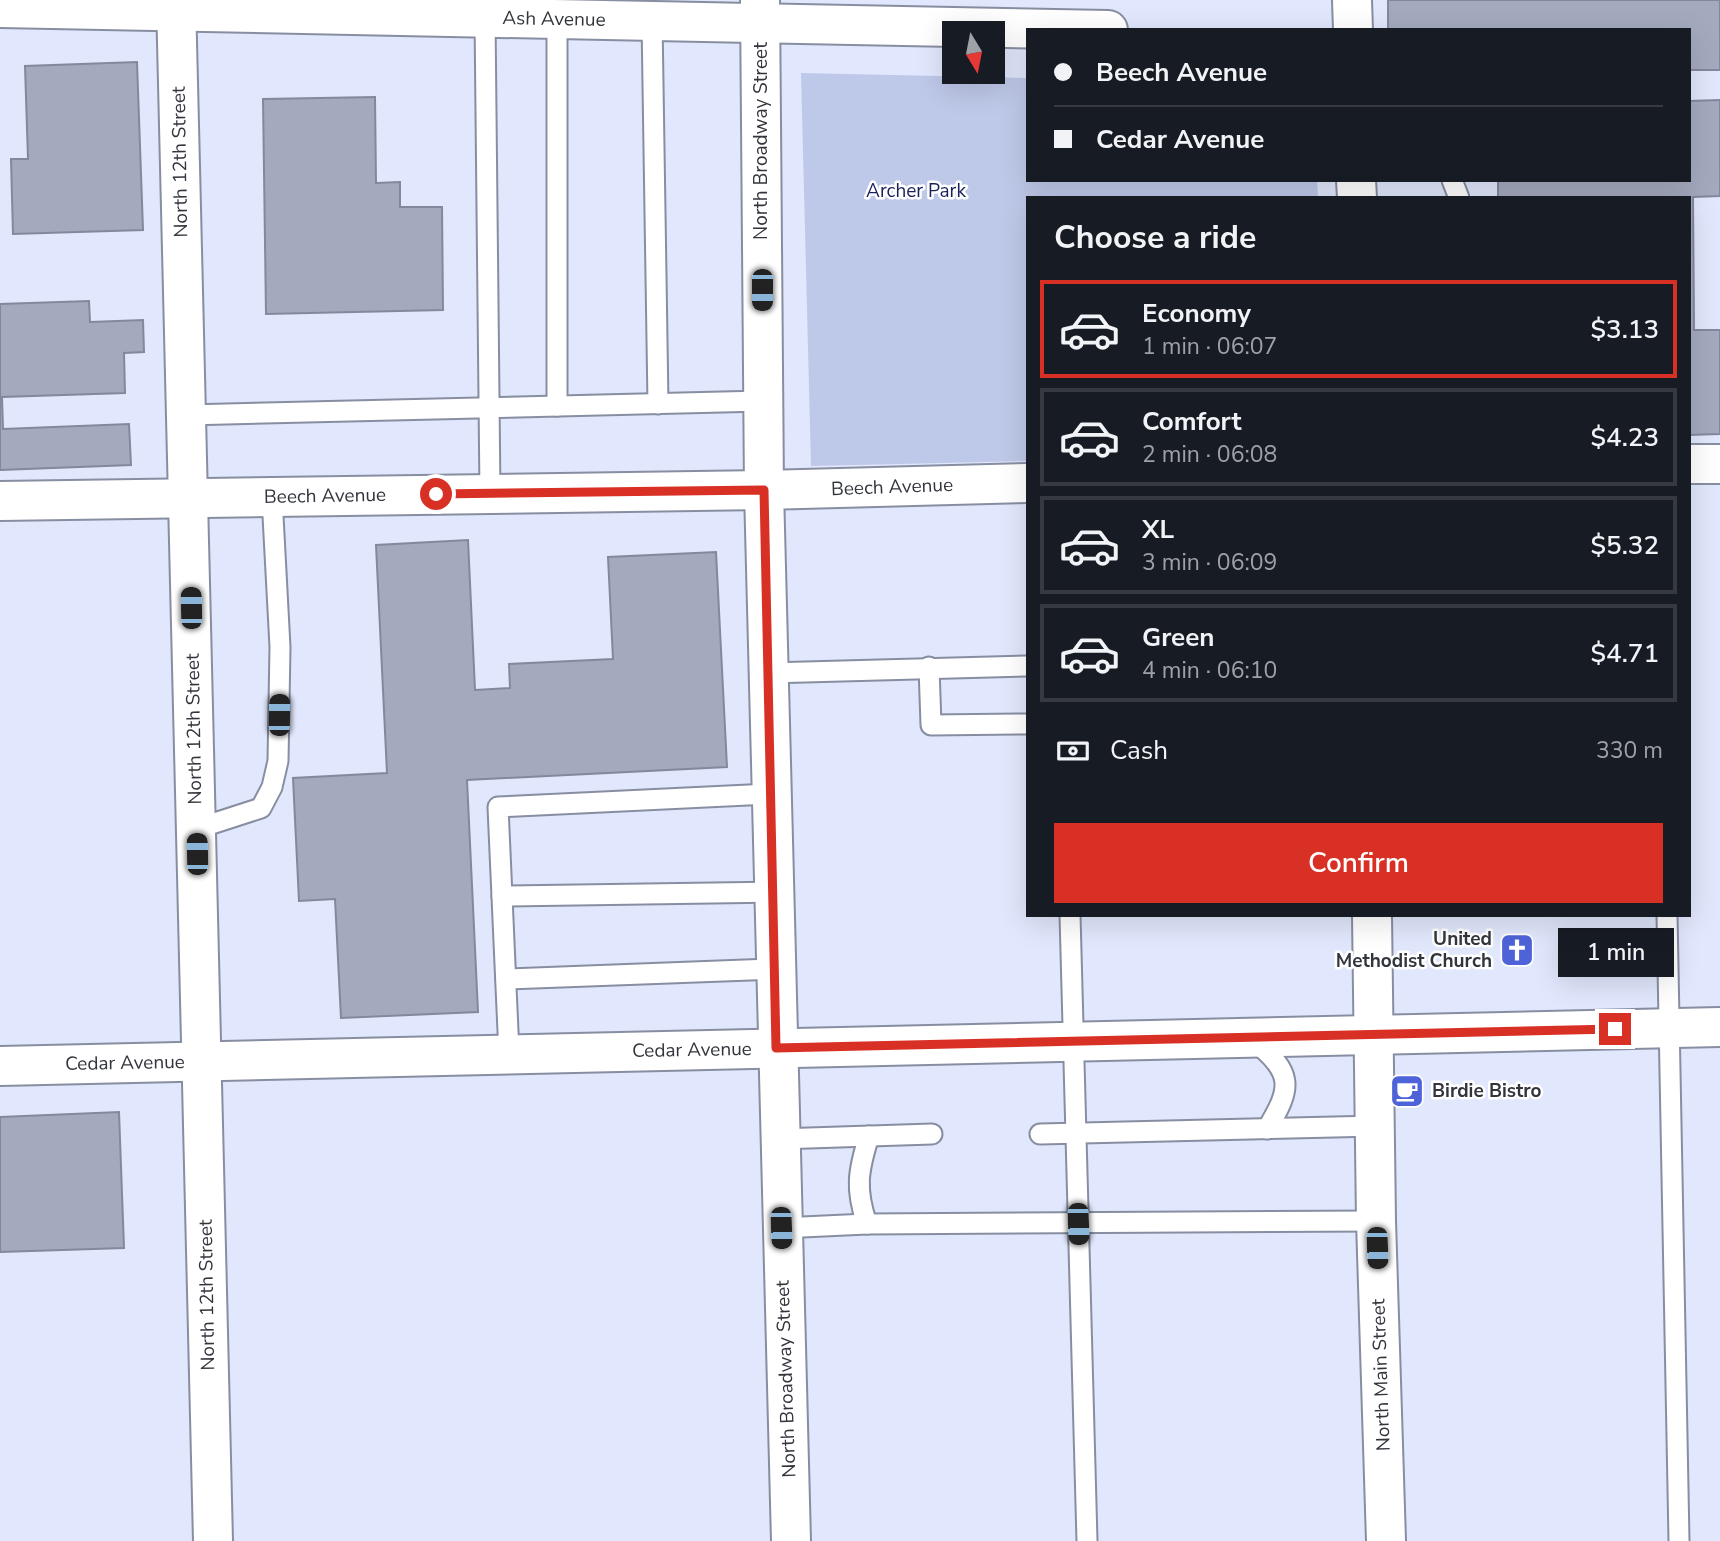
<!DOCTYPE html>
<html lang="en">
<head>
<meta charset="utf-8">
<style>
  body { margin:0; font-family:"Nunito Sans",sans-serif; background:#20242c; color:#f1f3f6; height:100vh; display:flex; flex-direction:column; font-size:26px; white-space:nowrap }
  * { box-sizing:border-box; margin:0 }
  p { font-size:23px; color:#9ea1a6 }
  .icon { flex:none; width:38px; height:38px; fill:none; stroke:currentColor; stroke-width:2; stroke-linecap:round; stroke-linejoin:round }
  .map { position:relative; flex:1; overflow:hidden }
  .drawer { position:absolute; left:1026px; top:196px; width:665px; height:721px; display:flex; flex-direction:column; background:#171b24; border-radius:0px; box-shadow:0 7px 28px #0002 }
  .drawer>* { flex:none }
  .top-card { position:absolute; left:1026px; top:28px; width:665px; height:154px; border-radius:0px; box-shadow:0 7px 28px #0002; display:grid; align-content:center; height:154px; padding:0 28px; background:#171b24 }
  .needle { width:46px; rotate:170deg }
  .controls { position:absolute; left:942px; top:21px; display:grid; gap:14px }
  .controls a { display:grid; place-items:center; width:63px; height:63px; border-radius:0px; background:#171b24; box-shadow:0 7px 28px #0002; font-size:35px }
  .end { position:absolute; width:32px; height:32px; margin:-16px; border:9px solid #d93025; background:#fff; box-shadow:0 0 0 4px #fff }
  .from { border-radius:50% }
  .bubble { position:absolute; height:49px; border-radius:0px; background:#171b24; box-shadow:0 7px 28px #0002; font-size:23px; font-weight:600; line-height:49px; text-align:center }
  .car { position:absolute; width:21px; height:42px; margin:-21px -10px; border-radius:9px; box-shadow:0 0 5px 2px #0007; background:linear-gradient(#222 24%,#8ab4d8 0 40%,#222 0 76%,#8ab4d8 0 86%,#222 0) }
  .top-card b { display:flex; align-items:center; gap:24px; height:66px; font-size:26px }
  .top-card b+b { border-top:2px solid #363941 }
  .top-card i { width:18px; height:18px; background:#f1f3f6 }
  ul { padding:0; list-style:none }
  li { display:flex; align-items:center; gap:21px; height:98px; margin:0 14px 10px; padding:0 14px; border:4px solid #363941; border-radius:0px }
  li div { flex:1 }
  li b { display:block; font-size:26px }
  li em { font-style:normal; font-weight:600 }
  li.on { border-color:#d93025 }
  li>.icon { width:63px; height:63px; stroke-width:1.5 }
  h2 { padding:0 28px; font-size:32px; line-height:84px }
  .pay { display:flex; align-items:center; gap:18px; height:77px; padding:0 28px; font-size:26px }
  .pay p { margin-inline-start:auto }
  .cta { display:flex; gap:14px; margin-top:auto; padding:14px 28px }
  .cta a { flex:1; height:80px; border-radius:0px; background:#d93025; color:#fff; font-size:28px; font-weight:600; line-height:80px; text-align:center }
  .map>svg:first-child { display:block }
  .green { fill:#bec8e8 }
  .building { fill:#a4aabe; stroke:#83899c; stroke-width:2 }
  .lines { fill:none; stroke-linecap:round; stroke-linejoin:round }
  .lane-casing { stroke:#888ea1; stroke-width:23 }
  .street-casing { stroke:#888ea1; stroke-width:42 }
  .secondary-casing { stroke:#888ea1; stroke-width:42 }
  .lane { stroke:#fff; stroke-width:19 }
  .street { stroke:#fff; stroke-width:38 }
  .secondary { stroke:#fff; stroke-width:38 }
  .route { stroke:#d93025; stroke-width:9 }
  .labels { text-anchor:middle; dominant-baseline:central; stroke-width:5; stroke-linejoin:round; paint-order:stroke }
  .street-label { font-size:19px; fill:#33353d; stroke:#fff }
  .park-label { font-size:19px; fill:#19215a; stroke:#fff }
  .poi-label { font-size:19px; font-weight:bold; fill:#33353d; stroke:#fff; text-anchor:end }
</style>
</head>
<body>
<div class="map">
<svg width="1720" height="1541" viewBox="0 0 1720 1541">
  <rect width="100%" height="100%" fill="#e1e7fc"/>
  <!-- green -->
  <path class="green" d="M801 73 1027 78V180H1317L1318 198H1027V461L811 466Z"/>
  <!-- building -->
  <g class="building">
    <path d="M1388 0H1720V70H1689V30H1388Z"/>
    <path d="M137 62 143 230 13 234 11 159H28L25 66Z"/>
    <path d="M375 97 376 183 400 182V207H442L443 310 266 314 263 99Z"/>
    <path d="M1720 100V196L1693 197 1694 330H1720V434L1689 435V198H1498V180H1689V101Z"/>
    <path d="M89 301 90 322 143 320 144 352 124 353 125 393 2 397 3 429 129 424 131 465 0 470V304Z"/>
    <path d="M468 540 475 690 510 688 509 664 613 659 608 557 716 552 727 767 467 780 478 1012 341 1018 335 899 299 901 293 778 387 773 376 545Z"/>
    <path d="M119 1112 124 1248 0 1252V1117Z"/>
  </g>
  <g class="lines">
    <!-- lane casing -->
    <g class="lane-casing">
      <g id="lane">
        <path d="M485 17 490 494"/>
        <path d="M652 20 658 404"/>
        <path d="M1452 180 1459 198"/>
        <path d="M557 406V19"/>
        <path d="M186 415 763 401"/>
        <path d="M929 667 931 725 1027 724"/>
        <path d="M768 673 1027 666"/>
        <path d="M196 829 261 808 272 787 278 761 280 647 272 497"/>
        <path d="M502 896 773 892"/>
        <path d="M1070 915 1087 1541"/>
        <path d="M1667 915 1679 1541"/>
        <path d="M506 979 774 969"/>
        <path d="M1253 1040C1293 1073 1293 1086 1267 1129"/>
        <path d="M509 1054 498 807 771 794"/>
        <path d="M1040 1134 1377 1126"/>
        <path d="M778 1139 932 1134"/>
        <path d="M867 1224C855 1189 858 1171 869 1136"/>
        <path d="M781 1228 867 1224 1376 1221"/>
      </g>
    </g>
    <!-- street casing -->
    <g class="street-casing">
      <g id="street">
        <path d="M760 0 764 490 791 1541"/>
        <path d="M0 8 1108 30"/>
        <path d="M1689 464H1720"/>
        <path d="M0 501 764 490 1027 483"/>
        <path d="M0 1066 1720 1027"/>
      </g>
    </g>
    <!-- secondary casing -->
    <g class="secondary-casing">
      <g id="secondary">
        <path d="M176 0 213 1541"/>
        <path d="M1352 0 1353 30"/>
        <path d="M1356 180 1357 198"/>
        <path d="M1372 915 1376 1221 1386 1541"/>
      </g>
    </g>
    <!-- lane -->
    <use href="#lane" class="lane"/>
    <!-- street -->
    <use href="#street" class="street"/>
    <!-- secondary -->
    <use href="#secondary" class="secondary"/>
  </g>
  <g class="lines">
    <!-- route -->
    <path class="route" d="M436 494 764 490 776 1048 1615 1029"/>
  </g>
  <!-- icons -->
  <defs>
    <g id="church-square" transform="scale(1.75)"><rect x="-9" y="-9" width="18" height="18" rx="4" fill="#4e63d8" stroke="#fff"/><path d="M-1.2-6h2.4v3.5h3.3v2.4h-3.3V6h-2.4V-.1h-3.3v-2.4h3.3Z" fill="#fff"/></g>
    <g id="cafe-square" transform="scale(1.75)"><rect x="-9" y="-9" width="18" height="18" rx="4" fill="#4e63d8" stroke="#fff"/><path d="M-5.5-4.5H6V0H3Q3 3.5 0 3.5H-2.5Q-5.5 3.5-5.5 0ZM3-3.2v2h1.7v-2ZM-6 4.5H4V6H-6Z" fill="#fff"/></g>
  </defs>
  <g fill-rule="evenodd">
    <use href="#church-square" x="1517" y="950"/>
    <use href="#cafe-square" x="1407" y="1091"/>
  </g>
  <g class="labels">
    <!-- street labels -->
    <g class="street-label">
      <text transform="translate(554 19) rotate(1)">Ash Avenue</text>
      <text transform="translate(761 141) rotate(-90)">North Broadway Street</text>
      <text transform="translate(180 162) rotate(-91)">North 12th Street</text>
      <text transform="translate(892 487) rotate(-2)">Beech Avenue</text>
      <text transform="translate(325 496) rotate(-1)">Beech Avenue</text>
      <text transform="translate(194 729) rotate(-91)">North 12th Street</text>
      <text transform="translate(692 1050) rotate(-1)">Cedar Avenue</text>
      <text transform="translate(125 1063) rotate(-1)">Cedar Avenue</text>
      <text transform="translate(207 1295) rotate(-91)">North 12th Street</text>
      <text transform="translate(1381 1375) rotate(-92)">North Main Street</text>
      <text transform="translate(786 1379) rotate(-92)">North Broadway Street</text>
    </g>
    <!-- park labels -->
    <g class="park-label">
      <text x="916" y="191">Archer Park</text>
    </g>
    <!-- poi labels -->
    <g class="poi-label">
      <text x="1492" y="939">United<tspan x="1492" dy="22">Methodist Church</tspan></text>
      <text x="1432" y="1091" text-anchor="start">Birdie Bistro</text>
    </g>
  </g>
</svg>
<div class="controls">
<a><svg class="needle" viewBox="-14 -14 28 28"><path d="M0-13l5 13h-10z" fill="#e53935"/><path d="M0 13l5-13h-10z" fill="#9ea1a6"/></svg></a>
</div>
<i class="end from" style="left:436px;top:494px"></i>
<i class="end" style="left:1615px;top:1029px"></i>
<div class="bubble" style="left:1558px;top:928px;width:116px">1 min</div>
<i class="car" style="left:762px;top:290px;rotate:180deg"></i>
<i class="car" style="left:191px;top:608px;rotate:359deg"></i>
<i class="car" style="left:279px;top:715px;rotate:1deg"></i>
<i class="car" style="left:197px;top:854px;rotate:359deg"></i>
<i class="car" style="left:1078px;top:1224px;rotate:178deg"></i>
<i class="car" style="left:781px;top:1228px;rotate:178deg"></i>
<i class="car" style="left:1377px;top:1248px;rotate:178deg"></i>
<div class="top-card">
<b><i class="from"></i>Beech Avenue</b>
<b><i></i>Cedar Avenue</b>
</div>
<section class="drawer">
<h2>Choose a ride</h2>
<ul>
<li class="on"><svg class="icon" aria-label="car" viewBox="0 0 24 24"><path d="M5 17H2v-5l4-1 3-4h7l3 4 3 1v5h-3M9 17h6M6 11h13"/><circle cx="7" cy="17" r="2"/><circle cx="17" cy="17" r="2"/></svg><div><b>Economy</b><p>1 min · 06:07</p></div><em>$3.13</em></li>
<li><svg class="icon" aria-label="car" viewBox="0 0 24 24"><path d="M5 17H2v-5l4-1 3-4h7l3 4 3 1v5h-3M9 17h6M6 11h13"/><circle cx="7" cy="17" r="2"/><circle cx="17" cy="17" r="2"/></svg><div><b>Comfort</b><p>2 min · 06:08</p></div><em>$4.23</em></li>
<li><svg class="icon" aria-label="car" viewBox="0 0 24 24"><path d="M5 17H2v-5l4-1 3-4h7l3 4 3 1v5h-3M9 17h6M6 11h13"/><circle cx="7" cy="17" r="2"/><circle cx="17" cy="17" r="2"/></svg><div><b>XL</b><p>3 min · 06:09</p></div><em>$5.32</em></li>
<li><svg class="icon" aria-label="car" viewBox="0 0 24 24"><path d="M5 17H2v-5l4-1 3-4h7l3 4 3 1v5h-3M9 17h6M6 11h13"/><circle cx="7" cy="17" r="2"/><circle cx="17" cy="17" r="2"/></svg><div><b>Green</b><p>4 min · 06:10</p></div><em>$4.71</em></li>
</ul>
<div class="pay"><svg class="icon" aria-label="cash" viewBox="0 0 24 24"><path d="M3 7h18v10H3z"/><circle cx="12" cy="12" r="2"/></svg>Cash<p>330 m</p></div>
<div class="cta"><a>Confirm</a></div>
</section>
</div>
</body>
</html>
